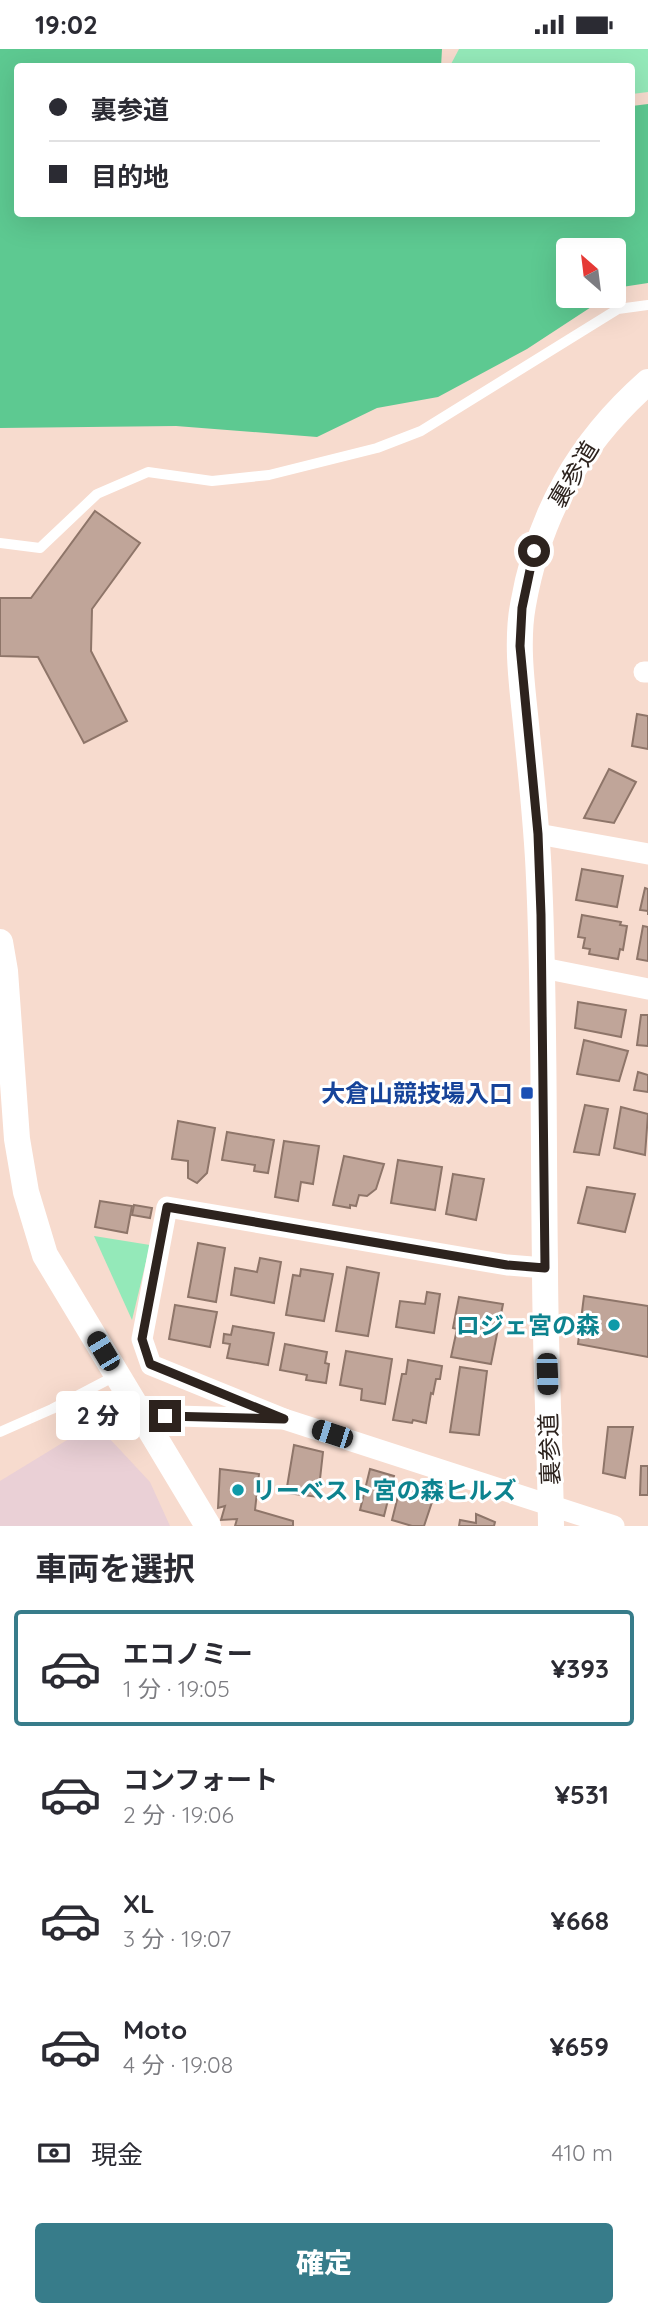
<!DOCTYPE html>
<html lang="ja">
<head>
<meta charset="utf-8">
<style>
  body { margin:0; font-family:Quicksand,"Noto Sans JP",sans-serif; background:#f7f7f7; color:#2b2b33; height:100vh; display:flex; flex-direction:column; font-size:26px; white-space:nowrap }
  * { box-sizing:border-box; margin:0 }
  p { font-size:23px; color:#7c7c81 }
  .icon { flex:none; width:38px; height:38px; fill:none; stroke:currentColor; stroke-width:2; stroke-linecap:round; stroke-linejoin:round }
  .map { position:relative; height:1477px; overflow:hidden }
  .details { display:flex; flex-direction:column; background:#fff; flex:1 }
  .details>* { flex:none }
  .guide { position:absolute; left:14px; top:14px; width:621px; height:154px; border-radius:7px; box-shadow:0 7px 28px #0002; display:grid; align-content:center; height:154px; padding:0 35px; background:#fff }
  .needle { width:46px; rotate:332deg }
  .fabs { position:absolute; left:556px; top:189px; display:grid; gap:14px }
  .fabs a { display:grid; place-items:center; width:70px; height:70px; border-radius:7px; background:#fff; box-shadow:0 7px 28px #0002; font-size:35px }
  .end { position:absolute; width:32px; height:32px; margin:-16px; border:9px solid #2d231e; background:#fff; box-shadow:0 0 0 4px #fff }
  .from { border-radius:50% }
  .bubble { position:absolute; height:49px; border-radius:7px; background:#fff; box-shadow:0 7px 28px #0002; font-size:23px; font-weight:800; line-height:49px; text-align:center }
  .car { position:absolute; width:21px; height:42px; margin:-21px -10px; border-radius:9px; box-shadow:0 0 5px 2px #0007; background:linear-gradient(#222 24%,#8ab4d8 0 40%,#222 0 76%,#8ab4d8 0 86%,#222 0) }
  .guide b { display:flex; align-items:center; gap:24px; height:66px; font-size:26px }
  .guide b+b { border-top:2px solid #e1e1e2 }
  .guide i { width:18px; height:18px; background:#2b2b33 }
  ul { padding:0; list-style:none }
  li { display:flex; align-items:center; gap:21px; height:116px; margin:0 14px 10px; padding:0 21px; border:4px solid transparent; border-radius:7px }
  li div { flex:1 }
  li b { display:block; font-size:26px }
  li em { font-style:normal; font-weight:800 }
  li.selected { border-color:#377c8a }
  li>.icon { width:63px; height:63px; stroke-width:1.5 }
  h2 { padding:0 35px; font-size:32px; line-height:84px }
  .pay { display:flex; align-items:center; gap:18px; height:77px; padding:0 35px; font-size:26px }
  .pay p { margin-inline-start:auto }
  .action { display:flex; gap:14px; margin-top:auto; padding:14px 35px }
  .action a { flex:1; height:80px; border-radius:7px; background:#377c8a; color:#fff; font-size:28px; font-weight:800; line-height:80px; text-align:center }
  .status { display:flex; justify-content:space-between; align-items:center; height:49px; padding:0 35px; background:#fff; direction:ltr }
  .status svg { height:19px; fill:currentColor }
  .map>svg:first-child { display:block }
  .education { fill:#ead0d6 }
  .green { fill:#94e9b9 }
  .forest { fill:#5dc991 }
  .building { fill:#c0a599; stroke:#8e7569; stroke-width:2 }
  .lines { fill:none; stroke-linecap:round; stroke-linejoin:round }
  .service { stroke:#fff; stroke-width:10 }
  .minor { stroke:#fff; stroke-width:21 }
  .tertiary { stroke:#fff; stroke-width:26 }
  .route { stroke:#2d231e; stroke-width:9 }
  .transit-dot { fill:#1a4fb4; stroke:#fff; stroke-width:2.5 }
  .culture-dot { fill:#0f9aa8; stroke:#fff; stroke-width:2.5 }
  .labels { text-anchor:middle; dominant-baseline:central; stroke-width:6; stroke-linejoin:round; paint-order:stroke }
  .street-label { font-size:24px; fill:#2d231e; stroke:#fff }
  .transit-label { font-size:24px; font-weight:bold; fill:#164399; stroke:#fff; text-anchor:end }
  .culture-label { font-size:24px; font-weight:bold; fill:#0d838f; stroke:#fff; text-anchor:end }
</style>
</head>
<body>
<div class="status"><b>19:02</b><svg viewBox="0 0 49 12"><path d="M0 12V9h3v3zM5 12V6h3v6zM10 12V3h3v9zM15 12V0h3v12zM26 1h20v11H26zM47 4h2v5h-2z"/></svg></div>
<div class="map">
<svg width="648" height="1477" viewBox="0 0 648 1477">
  <rect width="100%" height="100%" fill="#f7dbce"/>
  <!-- education -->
  <path class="education" d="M95 1374 150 1433 170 1477H0V1432Z"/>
  <!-- green -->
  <g class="green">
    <path d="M459 0H648V43L632 45V18L450 17Z"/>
    <path d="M94 1187 150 1196 132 1271Z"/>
  </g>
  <!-- forest -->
  <path class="forest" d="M0 0H442L441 18H18V164H632V57L648 55V234L622 238 614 243V201H569V247H608L527 300 438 348 377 359 317 388 176 377 0 379Z"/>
  <!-- building -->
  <g class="building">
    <path d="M95 462 140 494 92 560 91 602 127 672 84 694 38 608 0 607V549H31Z"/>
    <path d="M637 665 648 667V700L632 697Z"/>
    <path d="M609 720 636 733 614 774 584 769Z"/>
    <path d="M582 820 623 827 617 858 576 851Z"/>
    <path d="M645 839 648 840V866V862L640 861Z"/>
    <path d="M582 866 621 873 620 876 627 877 623 901 620 900 618 910 589 905 590 900 583 899 585 889 578 888Z"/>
    <path d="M643 877 648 878V912L637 910Z"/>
    <path d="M578 953 626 961 621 988 575 979Z"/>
    <path d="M641 966H648V997L637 996Z"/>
    <path d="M584 991 628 1002 619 1032 577 1025Z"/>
    <path d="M638 1023 648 1026V1043L634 1041Z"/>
    <path d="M585 1056 608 1060 599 1106 574 1103Z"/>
    <path d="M621 1058 648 1065 645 1106 614 1099Z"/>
    <path d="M178 1072 215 1079 207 1124 197 1134 188 1129V1112L172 1110Z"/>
    <path d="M227 1083 274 1091 268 1124 254 1122 255 1116 222 1111Z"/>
    <path d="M284 1092 319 1097 313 1135 301 1133 298 1152 275 1148Z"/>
    <path d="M344 1107 384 1115 376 1140 367 1147 359 1146 356 1157 350 1156V1159L333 1156Z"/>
    <path d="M398 1111 442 1118 435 1161 391 1154Z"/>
    <path d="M453 1125 484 1130 476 1171 446 1165Z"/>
    <path d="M587 1138 635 1145 625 1183 578 1174Z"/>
    <path d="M100 1152 132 1157 127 1184 95 1178Z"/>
    <path d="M134 1156 152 1159 150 1169 132 1166Z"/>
    <path d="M198 1194 225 1199 216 1253 188 1248Z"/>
    <path d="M260 1209 281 1213 274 1254 231 1246 235 1219 257 1223Z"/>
    <path d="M347 1218 379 1224 368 1287 336 1282Z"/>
    <path d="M301 1220 333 1225 324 1272 286 1266 293 1226 300 1227Z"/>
    <path d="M427 1243 440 1245 434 1284 396 1278 400 1252 425 1255Z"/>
    <path d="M584 1247 648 1257V1308L578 1295Z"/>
    <path d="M459 1248 503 1255 491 1315 451 1308 457 1280 453 1279Z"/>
    <path d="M175 1256 217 1263 210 1298 169 1290Z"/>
    <path d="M233 1277 274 1284 268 1316 227 1309 230 1295 223 1294 224 1285 231 1286Z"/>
    <path d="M285 1295 327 1303 325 1314 329 1315 326 1334 306 1331 307 1326 280 1321Z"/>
    <path d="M346 1302 392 1310 385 1355 361 1351 362 1340 340 1336Z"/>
    <path d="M408 1311 442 1317 440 1330H436L433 1345 431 1344 426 1374 413 1371 412 1374 393 1371 402 1325H406Z"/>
    <path d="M460 1318 487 1322 479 1386 450 1383Z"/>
    <path d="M608 1378H633L625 1429 603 1424Z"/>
    <path d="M294 1396 323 1403 318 1448 286 1444Z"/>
    <path d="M641 1417H648V1446H640Z"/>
    <path d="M220 1420 259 1425 255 1461 293 1472V1477H235L237 1470 221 1471 225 1457 218 1459Z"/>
    <path d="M370 1420 394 1427 384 1467 360 1461Z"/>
    <path d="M401 1435 434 1447 424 1477H412L392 1471Z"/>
    <path d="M476 1465 495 1473 494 1477H459L460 1471 476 1474Z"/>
  </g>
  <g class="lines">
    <!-- service -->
    <g class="service">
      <path d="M0 494 40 499 97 445 148 423 212 432 269 426 377 399 421 382 618 260 648 256"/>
      <path d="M0 1383 52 1360 117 1326"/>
    </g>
    <!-- minor -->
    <g class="minor">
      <path d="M644 623H648"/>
      <path d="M538 785 648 805"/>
      <path d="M543 919 648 940"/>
      <path d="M142 1366 284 1370 614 1477"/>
      <path d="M284 1370 151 1316 142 1290 167 1158 507 1216 545 1219"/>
    </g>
    <!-- tertiary -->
    <g class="tertiary">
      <path d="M0 893 5 922 17 1090 26 1143 45 1206 208 1477"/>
      <path d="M551 1477C550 1390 545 1303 545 1215 543 1086 545 957 539 829 537 777 531 726 526 675 522 636 516 594 523 556 539 465 579 394 648 333"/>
    </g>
  </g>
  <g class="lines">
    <!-- route -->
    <path class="route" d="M165 1367 284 1370 150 1315 142 1290 167 1158 507 1216 545 1219 541 866 538 785 520 597 522 559 534 502"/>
  </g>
  <!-- markers -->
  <rect class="transit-dot" x="520" y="1037" width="14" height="14" rx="3.5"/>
  <g class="culture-dot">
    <circle cx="614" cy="1276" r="7"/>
    <circle cx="238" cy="1441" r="7"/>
  </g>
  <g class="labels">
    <!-- street labels -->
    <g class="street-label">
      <text transform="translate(573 425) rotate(-59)">裏参道</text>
      <text transform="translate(549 1400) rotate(-92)">裏参道</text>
    </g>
    <!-- transit labels -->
    <g class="transit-label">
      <text x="513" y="1044">大倉山競技場入口</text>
    </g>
    <!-- culture labels -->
    <g class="culture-label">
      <text x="600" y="1276">ロジェ宮の森</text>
      <text x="252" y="1441" text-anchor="start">リーベスト宮の森ヒルズ</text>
    </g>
  </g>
</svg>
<div class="fabs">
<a><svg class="needle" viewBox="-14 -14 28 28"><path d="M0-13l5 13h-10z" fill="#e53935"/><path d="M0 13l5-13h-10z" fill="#7c7c81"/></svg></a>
</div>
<i class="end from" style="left:534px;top:502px"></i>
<i class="end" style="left:165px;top:1367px"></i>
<div class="bubble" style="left:56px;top:1342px;width:84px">2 分</div>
<i class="car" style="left:103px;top:1302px;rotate:329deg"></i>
<i class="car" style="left:547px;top:1325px;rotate:178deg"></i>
<i class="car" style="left:332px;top:1385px;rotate:288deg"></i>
<div class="guide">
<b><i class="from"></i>裏参道</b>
<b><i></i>目的地</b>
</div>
</div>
<section class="details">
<h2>車両を選択</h2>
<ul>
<li class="selected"><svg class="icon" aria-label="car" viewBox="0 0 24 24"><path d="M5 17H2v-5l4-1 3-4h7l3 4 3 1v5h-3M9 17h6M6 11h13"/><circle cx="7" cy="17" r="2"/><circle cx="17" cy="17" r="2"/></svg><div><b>エコノミー</b><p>1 分 · 19:05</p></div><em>¥393</em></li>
<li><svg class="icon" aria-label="car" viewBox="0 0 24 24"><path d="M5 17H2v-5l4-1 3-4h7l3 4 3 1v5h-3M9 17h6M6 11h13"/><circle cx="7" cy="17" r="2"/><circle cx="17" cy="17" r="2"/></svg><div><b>コンフォート</b><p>2 分 · 19:06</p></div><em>¥531</em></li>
<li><svg class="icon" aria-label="car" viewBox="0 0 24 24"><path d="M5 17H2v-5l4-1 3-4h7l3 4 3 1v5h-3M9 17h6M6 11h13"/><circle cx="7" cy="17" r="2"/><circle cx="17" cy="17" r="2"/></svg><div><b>XL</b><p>3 分 · 19:07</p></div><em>¥668</em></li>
<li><svg class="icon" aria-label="car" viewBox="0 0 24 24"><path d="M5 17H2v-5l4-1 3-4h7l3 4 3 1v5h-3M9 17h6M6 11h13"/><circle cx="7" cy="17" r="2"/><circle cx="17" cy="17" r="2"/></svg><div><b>Moto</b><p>4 分 · 19:08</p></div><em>¥659</em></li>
</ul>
<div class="pay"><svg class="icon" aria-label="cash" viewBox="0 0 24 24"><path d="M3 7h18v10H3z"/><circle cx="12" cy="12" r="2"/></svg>現金<p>410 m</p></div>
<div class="action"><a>確定</a></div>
</section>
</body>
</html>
